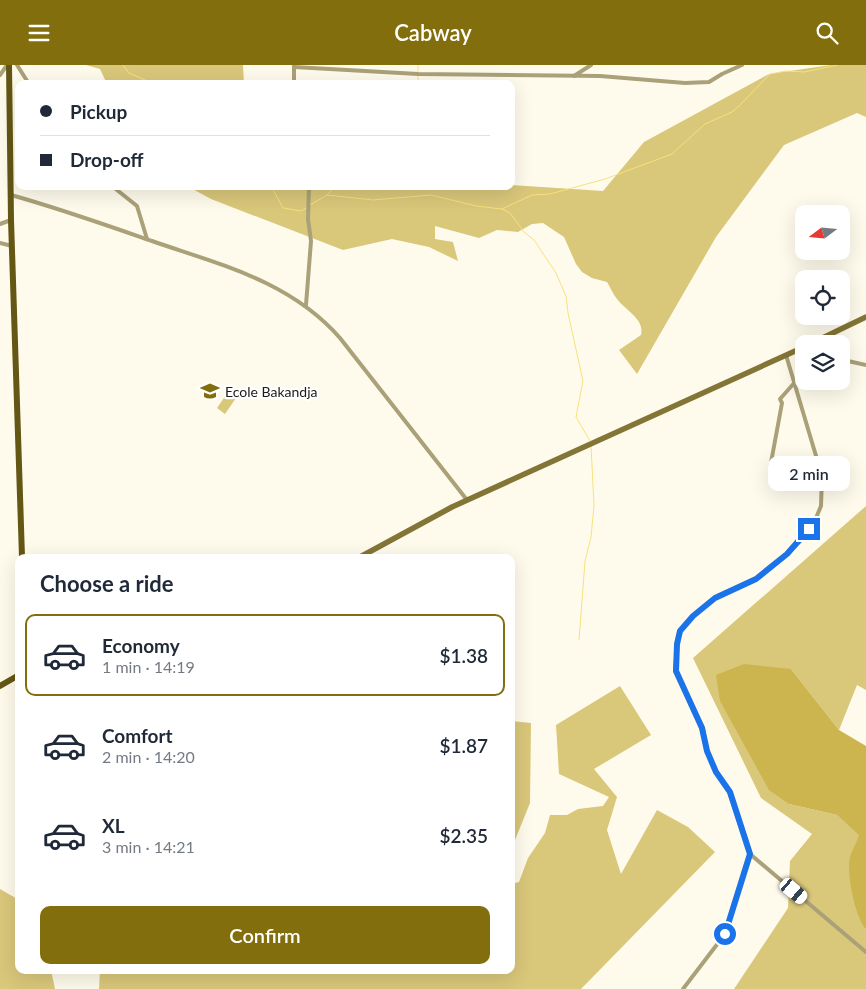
<!DOCTYPE html>
<html lang="en">
<head>
<meta charset="utf-8">
<style>
  body { margin:0; font-family:Lato,sans-serif; background:#f2f2f3; color:#1f2937; height:100vh; display:flex; flex-direction:column; font-size:19px; white-space:nowrap }
  * { box-sizing:border-box; margin:0 }
  p { font-size:16px; color:#747a83 }
  .icon { flex:none; width:28px; height:28px; fill:none; stroke:currentColor; stroke-width:2; stroke-linecap:round; stroke-linejoin:round }
  .map { position:relative; flex:1; overflow:hidden }
  .panel { position:absolute; left:15px; top:489px; width:500px; height:420px; display:flex; flex-direction:column; background:#fff; border-radius:10px; box-shadow:0 5px 20px #0002 }
  .panel>* { flex:none }
  .banner { position:absolute; left:15px; top:15px; width:500px; height:110px; border-radius:10px; box-shadow:0 5px 20px #0002; display:grid; align-content:center; height:110px; padding:0 25px; background:#fff }
  .needle { width:32px; rotate:254deg }
  .controls { position:absolute; left:795px; top:140px; display:grid; gap:10px }
  .controls a { display:grid; place-items:center; width:55px; height:55px; border-radius:10px; background:#fff; box-shadow:0 5px 20px #0002; font-size:25px }
  .end { position:absolute; width:22px; height:22px; margin:-11px; border:6px solid #1a73e8; background:#fff; box-shadow:0 0 0 2px #fff }
  .from { border-radius:50% }
  .bubble { position:absolute; height:35px; border-radius:10px; background:#fff; box-shadow:0 5px 20px #0002; font-size:16px; font-weight:600; line-height:35px; text-align:center }
  .car { position:absolute; width:15px; height:30px; margin:-15px -8px; border-radius:6px; box-shadow:0 0 4px 1px #0007; background:linear-gradient(#fff 24%,#345 0 40%,#fff 0 76%,#345 0 86%,#fff 0) }
  .banner b { display:flex; align-items:center; gap:18px; height:48px; font-size:19px }
  .banner b+b { border-top:1px solid #e0e1e3 }
  .banner i { width:12px; height:12px; background:#1f2937 }
  ul { padding:0; list-style:none }
  li { display:flex; align-items:center; gap:15px; height:82px; margin:0 10px 8px; padding:0 15px; border:2px solid transparent; border-radius:10px }
  li div { flex:1 }
  li b { display:block; font-size:19px }
  li em { font-style:normal; font-weight:600 }
  li.active { border-color:#826e0c }
  li>.icon { width:45px; height:45px; stroke-width:1.5 }
  h2 { padding:0 25px; font-size:22px; line-height:60px }
  .action { display:flex; gap:10px; margin-top:auto; padding:10px 25px }
  .action a { flex:1; height:58px; border-radius:10px; background:#826e0c; color:#fff; font-size:20px; font-weight:600; line-height:58px; text-align:center }
  header { display:flex; justify-content:space-between; align-items:center; height:65px; padding:0 25px; background:#826e0c; color:#fff; font-size:22px; font-weight:600 }
  .map>svg:first-child { display:block }
  .green { fill:#d9c77a }
  .forest { fill:#ccb54f }
  .lines { fill:none; stroke-linecap:round; stroke-linejoin:round }
  .stream { stroke:#f8e17c; stroke-width:1 }
  .street { stroke:#aaa179; stroke-width:4 }
  .secondary { stroke:#837536; stroke-width:5.5 }
  .primary { stroke:#645614; stroke-width:6 }
  .route { stroke:#1a73e8; stroke-width:6 }
  .labels { text-anchor:middle; dominant-baseline:central; stroke-width:4.5; stroke-linejoin:round; paint-order:stroke }
  .poi-label { font-size:14px; fill:#1d1b12; stroke:#fff; text-anchor:start }
</style>
</head>
<body>
<header><svg class="icon" aria-label="menu" viewBox="0 0 24 24"><path d="M4 6h16M4 12h16M4 18h16"/></svg>Cabway<svg class="icon" aria-label="search" viewBox="0 0 24 24"><circle cx="10" cy="10" r="6"/><path d="M15 15l6 6"/></svg></header>
<div class="map">
<svg width="866" height="924" viewBox="0 0 866 924">
  <rect width="100%" height="100%" fill="#fffbec"/>
  <!-- green -->
  <g class="green">
    <path d="M86 0H243L244 19H107L100 4Z"/>
    <path d="M831 0H866V52L857 48 784 80 716 172 637 309 619 285 641 270C645 254 625 245 617 234 613 229 610 222 607 217L592 213 582 207 576 199 564 172 543 158 532 159 518 167 497 165 479 173 435 161V174L453 177 458 196 429 182 392 174 343 185 211 134 187 121 511 120 603 126 644 77 769 9Z"/>
    <path d="M29 121H109L29 125Z"/>
    <path d="M228 327 236 333 225 349 217 343Z"/>
    <path d="M866 441V625L857 620 839 665 791 604 789 739 837 750 860 770 850 793 866 864V924H734L788 843 790 796 812 769 761 733 693 593Z"/>
    <path d="M620 621 651 670 594 704 617 732 607 765 621 809 657 745 688 762 715 787 581 924H99L100 905H511V819L519 817 528 793 545 768 550 750H567L578 744 603 741 609 732 559 709 556 660Z"/>
    <path d="M511 656 531 658 530 738 511 785Z"/>
    <path d="M0 824 19 835V905H51L55 924H0Z"/>
  </g>
  <!-- forest -->
  <path class="forest" d="M744 599 791 604 839 665 866 681V864C855 852 846 808 850 792 852 785 857 777 859 770L837 750 789 739 769 725 720 636 716 610Z"/>
  <g class="lines">
    <!-- stream -->
    <g class="stream">
      <path d="M123 0 129 8 154 19"/>
      <path d="M418 7V0"/>
      <path d="M418 19V11"/>
      <path d="M271 121 283 143 301 146 307 143"/>
      <path d="M327 130 373 135 431 130 476 141 502 144 510 148 524 167 534 175 556 208 566 231 568 248 583 316 576 352 590 376"/>
      <path d="M310 140 327 130 335 121"/>
      <path d="M502 144 532 130 550 129 605 114 672 89 705 59 732 47 739 41 770 9 786 6 804 7 838 0"/>
      <path d="M579 575 585 496 591 472 594 441 591 380"/>
    </g>
    <!-- street -->
    <g class="street">
      <path d="M17 0 29 19"/>
      <path d="M294 2 418 9 600 11 685 18 709 17 722 9 742 0"/>
      <path d="M0 10 7 0"/>
      <path d="M574 11 591 0"/>
      <path d="M294 19V1"/>
      <path d="M112 121 137 141 147 174"/>
      <path d="M11 130C58 143 106 160 152 176 221 200 290 216 340 273L467 435"/>
      <path d="M0 159 11 155"/>
      <path d="M0 178 12 181"/>
      <path d="M306 240 311 176 308 154 309 121"/>
      <path d="M841 301 848 296 866 300"/>
      <path d="M831 316 840 319V316"/>
      <path d="M770 403 782 338 780 334 804 307"/>
      <path d="M750 789 866 887"/>
      <path d="M683 924 725 869 750 789 729 727 716 707 707 686 703 663 675 606 677 579 680 566 693 551 715 533 756 514 787 489 802 474 816 453 821 441 822 411 786 290"/>
    </g>
    <!-- secondary -->
    <g class="secondary">
      <path d="M810 279 866 252"/>
      <path d="M360 492 452 442 804 282"/>
    </g>
    <!-- primary -->
    <g class="primary">
      <path d="M9 0 11 155 22 492"/>
      <path d="M0 621 19 610"/>
    </g>
  </g>
  <g class="lines">
    <!-- route -->
    <path class="route" d="M725 869 750 789 730 727 716 707 707 686 702 663 676 606 677 579 680 566 693 551 715 533 756 514 787 489 809 464"/>
  </g>
  <!-- icons -->
  <defs>
    <g id="school-bare" transform="scale(1.5)"><path d="M0-5L7-2L0 1L-7-2ZM-4 1L0 2.5L4 1V4Q0 6-4 4Z" fill="#826e0c" stroke="#fff" stroke-width="2.5" paint-order="stroke"/></g>
  </defs>
  <g fill-rule="evenodd">
    <use href="#school-bare" x="210" y="326"/>
  </g>
  <g class="labels">
    <!-- poi labels -->
    <g class="poi-label">
      <text x="225" y="326">Ecole Bakandja</text>
    </g>
  </g>
</svg>
<div class="controls">
<a><svg class="needle" viewBox="-14 -14 28 28"><path d="M0-13l5 13h-10z" fill="#e53935"/><path d="M0 13l5-13h-10z" fill="#747a83"/></svg></a>
<a><svg class="icon" aria-label="locate" viewBox="0 0 24 24"><circle cx="12" cy="12" r="6"/><path d="M12 2v4M12 18v4M2 12h4M18 12h4"/></svg></a>
<a><svg class="icon" aria-label="layers" viewBox="0 0 24 24"><path d="M12 4l9 5-9 5-9-5zM3 14l9 5 9-5"/></svg></a>
</div>
<i class="end from" style="left:725px;top:869px"></i>
<i class="end" style="left:809px;top:464px"></i>
<div class="bubble" style="left:768px;top:391px;width:82px">2 min</div>
<i class="car" style="left:794px;top:826px;rotate:130deg"></i>
<div class="banner">
<b><i class="from"></i>Pickup</b>
<b><i></i>Drop-off</b>
</div>
<section class="panel">
<h2>Choose a ride</h2>
<ul>
<li class="active"><svg class="icon" aria-label="car" viewBox="0 0 24 24"><path d="M5 17H2v-5l4-1 3-4h7l3 4 3 1v5h-3M9 17h6M6 11h13"/><circle cx="7" cy="17" r="2"/><circle cx="17" cy="17" r="2"/></svg><div><b>Economy</b><p>1 min · 14:19</p></div><em>$1.38</em></li>
<li><svg class="icon" aria-label="car" viewBox="0 0 24 24"><path d="M5 17H2v-5l4-1 3-4h7l3 4 3 1v5h-3M9 17h6M6 11h13"/><circle cx="7" cy="17" r="2"/><circle cx="17" cy="17" r="2"/></svg><div><b>Comfort</b><p>2 min · 14:20</p></div><em>$1.87</em></li>
<li><svg class="icon" aria-label="car" viewBox="0 0 24 24"><path d="M5 17H2v-5l4-1 3-4h7l3 4 3 1v5h-3M9 17h6M6 11h13"/><circle cx="7" cy="17" r="2"/><circle cx="17" cy="17" r="2"/></svg><div><b>XL</b><p>3 min · 14:21</p></div><em>$2.35</em></li>
</ul>
<div class="action"><a>Confirm</a></div>
</section>
</div>
</body>
</html>
